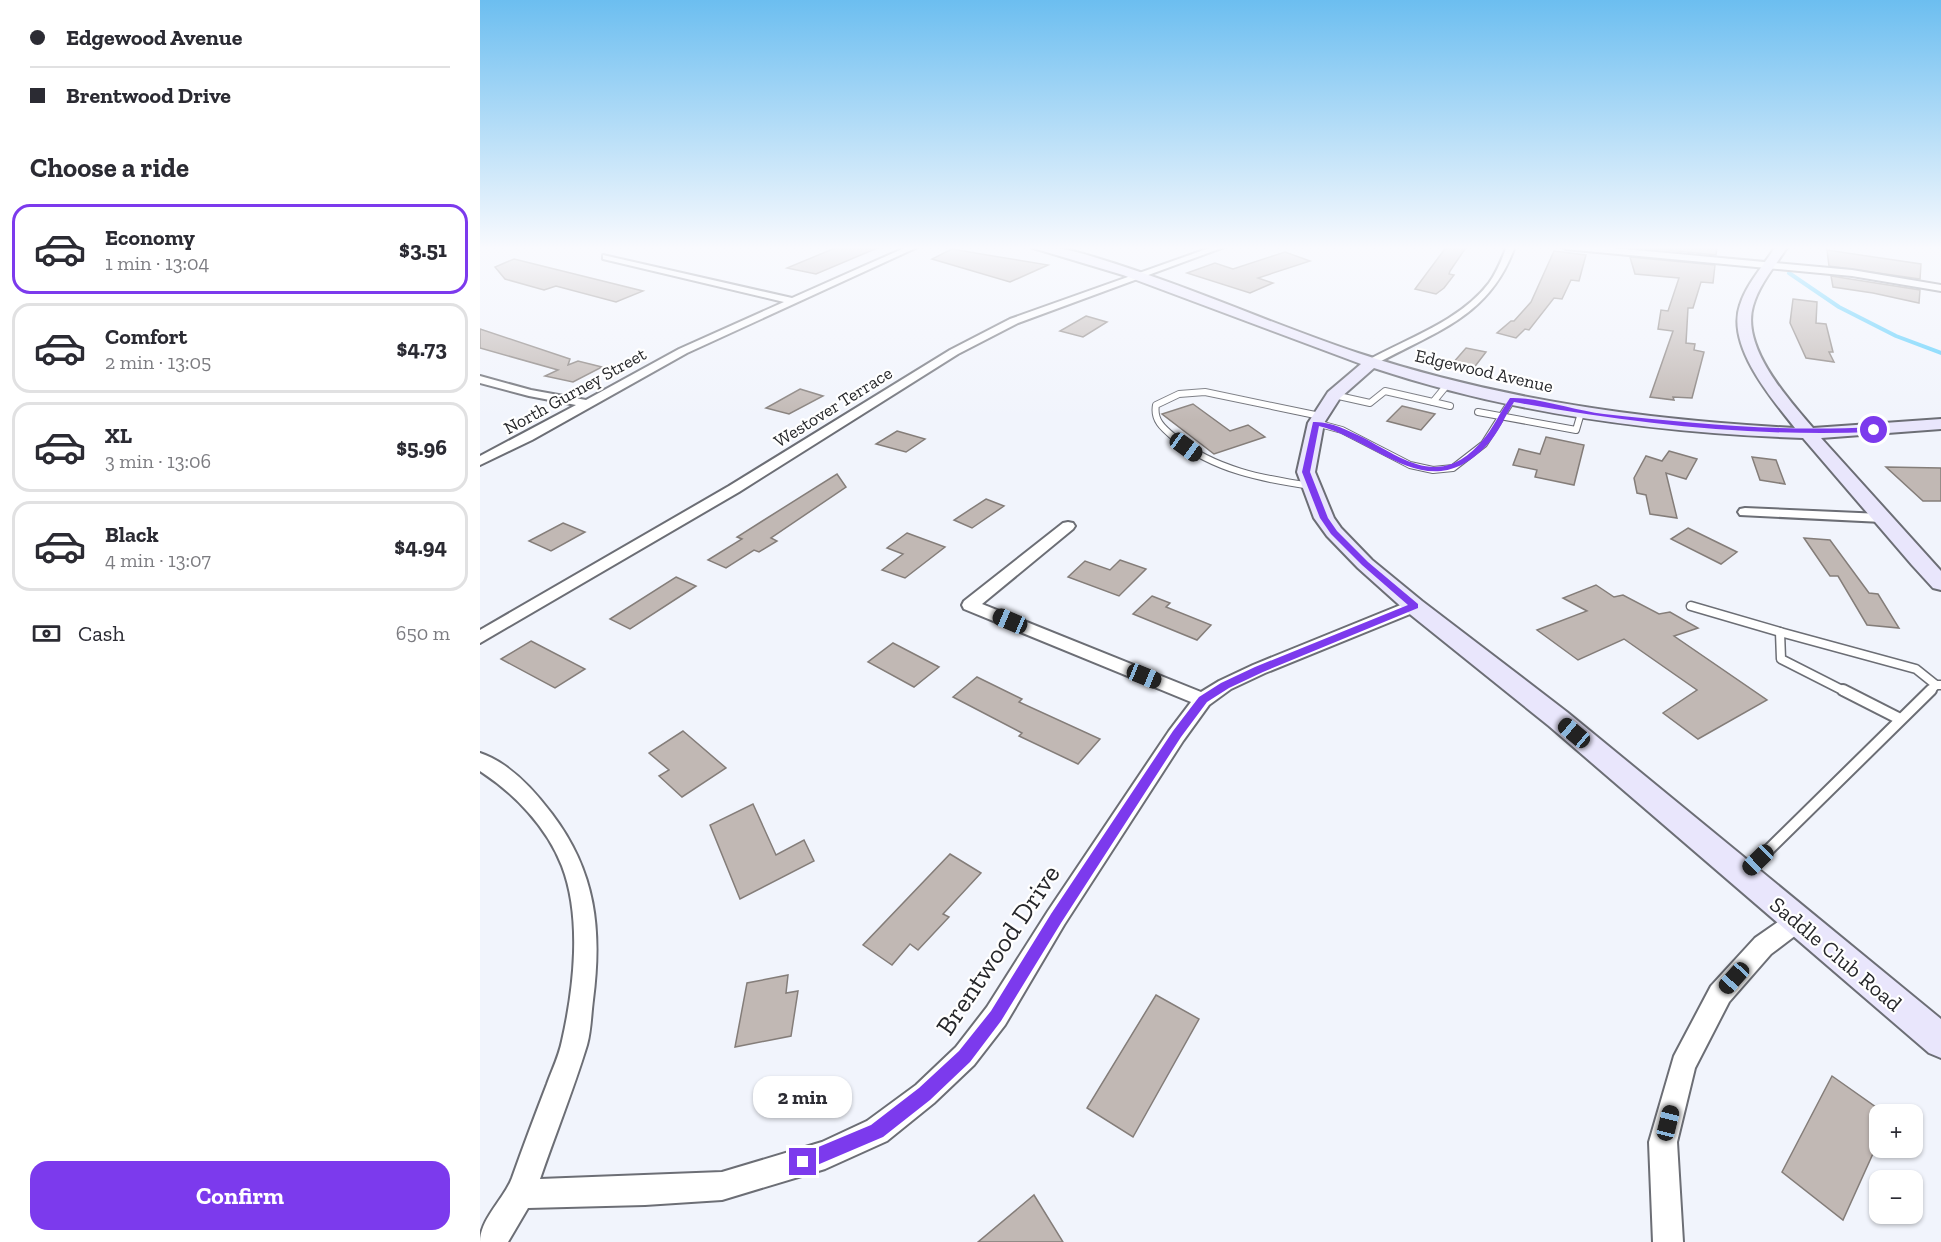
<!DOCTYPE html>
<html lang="en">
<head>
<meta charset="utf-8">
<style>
  body { margin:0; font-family:"Zilla Slab",serif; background:#f2f2f3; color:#2b2b33; height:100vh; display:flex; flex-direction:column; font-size:22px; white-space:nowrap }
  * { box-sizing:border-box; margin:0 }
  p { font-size:20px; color:#7c7c81 }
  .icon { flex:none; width:33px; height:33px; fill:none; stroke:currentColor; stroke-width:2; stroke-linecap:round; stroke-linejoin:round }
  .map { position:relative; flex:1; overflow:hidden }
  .drawer { display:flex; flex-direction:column; background:#fff; width:480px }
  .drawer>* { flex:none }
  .top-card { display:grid; align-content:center; height:132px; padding:0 30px; background:#fff }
  .fabs { position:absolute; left:1389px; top:1104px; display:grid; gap:12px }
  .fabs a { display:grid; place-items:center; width:54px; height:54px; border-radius:12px; background:#fff; box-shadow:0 2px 4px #0004; font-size:30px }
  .end { position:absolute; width:27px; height:27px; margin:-14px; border:8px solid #7c3aed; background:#fff; box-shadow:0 0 0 3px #fff }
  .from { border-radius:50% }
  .bubble { position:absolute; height:42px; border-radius:18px; background:#fff; box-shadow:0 2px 4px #0004; font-size:20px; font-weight:700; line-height:42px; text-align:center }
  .car { position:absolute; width:18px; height:36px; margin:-18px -9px; border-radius:8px; box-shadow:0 0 4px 2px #0007; background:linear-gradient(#222 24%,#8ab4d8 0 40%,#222 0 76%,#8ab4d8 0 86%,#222 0) }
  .top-card b { display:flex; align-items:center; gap:21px; height:57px; font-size:22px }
  .top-card b+b { border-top:2px solid #e1e1e2 }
  .top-card i { width:15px; height:15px; background:#2b2b33 }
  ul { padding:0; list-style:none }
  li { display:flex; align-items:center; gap:18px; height:90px; margin:0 12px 9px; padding:0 18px; border:3px solid #e1e1e2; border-radius:18px }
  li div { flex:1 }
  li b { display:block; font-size:22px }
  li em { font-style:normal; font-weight:700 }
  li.current { border-color:#7c3aed }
  li>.icon { width:54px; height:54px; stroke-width:1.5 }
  h2 { padding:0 30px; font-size:27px; line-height:72px }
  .pay { display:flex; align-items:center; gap:15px; height:66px; padding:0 30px; font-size:22px }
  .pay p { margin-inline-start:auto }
  .cta { display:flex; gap:12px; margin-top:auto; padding:12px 30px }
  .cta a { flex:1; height:69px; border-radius:18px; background:#7c3aed; color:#fff; font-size:24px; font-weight:700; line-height:69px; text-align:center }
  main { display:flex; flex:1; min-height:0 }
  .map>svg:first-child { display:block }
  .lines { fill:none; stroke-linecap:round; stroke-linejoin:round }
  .stream { stroke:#52ccfc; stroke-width:4 }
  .building { fill:#c1b8b4; stroke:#847d79; stroke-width:1.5 }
  .lane-far2-casing { stroke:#6c6e75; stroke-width:8 }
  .lane-far1-casing { stroke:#6c6e75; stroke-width:11 }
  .lane-casing { stroke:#6c6e75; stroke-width:14 }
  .street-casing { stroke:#6c6e75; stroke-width:4 }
  .secondary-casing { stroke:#6c6e75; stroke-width:4 }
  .lane-far2 { stroke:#fff; stroke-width:6 }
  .lane-far1 { stroke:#fff; stroke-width:8 }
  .lane { stroke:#fff; stroke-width:10 }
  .street { fill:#fff; fill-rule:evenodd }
  .secondary { fill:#e9e6fc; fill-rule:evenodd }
  .route { fill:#7c3aed }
  .labels { text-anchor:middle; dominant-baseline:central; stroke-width:4.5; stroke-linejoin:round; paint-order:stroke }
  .far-street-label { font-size:18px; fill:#27282b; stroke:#fff }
  .street-label { font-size:22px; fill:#27282b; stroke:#fff }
  .near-street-label { font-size:27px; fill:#27282b; stroke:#fff }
</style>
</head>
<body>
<main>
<section class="drawer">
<div class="top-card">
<b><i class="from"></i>Edgewood Avenue</b>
<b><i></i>Brentwood Drive</b>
</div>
<h2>Choose a ride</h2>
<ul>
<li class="current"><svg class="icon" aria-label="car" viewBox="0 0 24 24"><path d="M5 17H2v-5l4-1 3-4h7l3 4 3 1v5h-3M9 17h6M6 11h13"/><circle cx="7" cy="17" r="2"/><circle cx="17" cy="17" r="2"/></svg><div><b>Economy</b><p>1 min · 13:04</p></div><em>$3.51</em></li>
<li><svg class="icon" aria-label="car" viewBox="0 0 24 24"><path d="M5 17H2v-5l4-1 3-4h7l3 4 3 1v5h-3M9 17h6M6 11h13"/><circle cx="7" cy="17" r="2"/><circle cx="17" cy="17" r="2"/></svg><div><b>Comfort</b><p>2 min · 13:05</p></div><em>$4.73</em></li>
<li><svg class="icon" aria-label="car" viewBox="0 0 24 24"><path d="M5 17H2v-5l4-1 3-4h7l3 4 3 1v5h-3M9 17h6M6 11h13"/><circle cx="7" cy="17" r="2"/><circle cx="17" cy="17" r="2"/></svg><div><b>XL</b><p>3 min · 13:06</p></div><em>$5.96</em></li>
<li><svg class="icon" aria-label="car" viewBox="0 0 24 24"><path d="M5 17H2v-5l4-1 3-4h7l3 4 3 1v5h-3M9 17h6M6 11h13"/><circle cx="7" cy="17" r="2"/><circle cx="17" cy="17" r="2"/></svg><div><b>Black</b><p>4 min · 13:07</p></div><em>$4.94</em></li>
</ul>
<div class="pay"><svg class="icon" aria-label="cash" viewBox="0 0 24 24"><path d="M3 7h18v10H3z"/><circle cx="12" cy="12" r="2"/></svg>Cash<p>650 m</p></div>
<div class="cta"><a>Confirm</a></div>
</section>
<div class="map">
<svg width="1461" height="1242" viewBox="0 0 1461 1242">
  <rect width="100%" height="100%" fill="#f1f4fc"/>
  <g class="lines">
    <!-- stream -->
    <path class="stream" d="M1309 273 1359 307 1416 336 1461 353"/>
  </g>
  <!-- building -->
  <g class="building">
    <path d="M360 246H402L336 274 307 268Z"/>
    <path d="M967 246H987L970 271 969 274 974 275 964 288 956 294 935 289Z"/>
    <path d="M1147 246H1237L1236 255Z"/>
    <path d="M472 249 513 256 568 265 530 282 452 259Z"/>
    <path d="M1347 250 1441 264 1440 279 1349 266Z"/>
    <path d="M1074 251 1106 255 1099 281 1091 280 1082 299 1074 298 1049 330 1045 329 1036 338 1017 333 1031 321H1034L1051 302Z"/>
    <path d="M805 252 830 261 778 278 793 283 770 293 707 273 735 263 753 269Z"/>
    <path d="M1150 257 1235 265 1233 283 1221 282 1213 308H1208L1206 343 1215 344 1214 350 1224 352 1212 398 1193 397 1194 400 1170 397 1193 331 1178 329 1181 310 1188 311 1199 278 1155 274Z"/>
    <path d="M34 259 163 291 136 302 76 286 64 290 25 279 15 267Z"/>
    <path d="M1351 276 1440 290 1439 303 1393 293 1353 287Z"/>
    <path d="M1313 299 1337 302 1336 323 1346 324 1353 352H1349L1354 362 1326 358 1310 323Z"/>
    <path d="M606 316 627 322 603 337 580 331Z"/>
    <path d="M0 329 90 359 88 365 98 361 122 367 93 382 65 376 78 370 0 348Z"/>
    <path d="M986 348 1006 352 993 369 972 364Z"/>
    <path d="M320 389 343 396 309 414 286 408Z"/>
    <path d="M713 404 750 431 768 425 785 437 734 454 682 414Z"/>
    <path d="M922 406 955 414 941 430 907 421Z"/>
    <path d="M417 431 445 439 426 452 396 444Z"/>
    <path d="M1066 437 1104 445 1094 485 1055 477 1057 470 1033 465 1039 449 1060 454Z"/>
    <path d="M1189 451 1217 459 1206 479 1186 473 1197 518 1170 514 1166 495 1157 493 1154 478 1166 456 1182 461Z"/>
    <path d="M1272 457 1296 460 1305 484 1280 480Z"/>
    <path d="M1406 467 1461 468V501H1443Z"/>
    <path d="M357 474 366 487 291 538 297 541 279 552 274 550 246 568 228 560 262 539 257 537Z"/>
    <path d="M506 499 524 506 492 528 474 520Z"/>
    <path d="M83 523 105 532 71 551 49 541Z"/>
    <path d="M1208 528 1257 552 1241 564 1191 539Z"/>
    <path d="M427 533 465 547 425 578 402 570 423 554 407 548Z"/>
    <path d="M1324 538 1350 540 1389 593 1398 594 1419 628 1387 625 1358 576H1350Z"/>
    <path d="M640 560 666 569 639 596 588 577 605 561 630 570Z"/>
    <path d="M196 577 216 586 150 629 130 619Z"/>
    <path d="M1116 585 1134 597 1143 595 1179 614 1190 612 1218 628 1194 636 1287 700 1218 739 1183 713 1217 690 1144 639 1098 660 1057 630 1107 611 1083 598Z"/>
    <path d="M672 596 690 603 686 607 731 625 717 640 653 614Z"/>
    <path d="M51 641 105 669 75 688 21 659Z"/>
    <path d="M413 643 459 667 434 687 388 662Z"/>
    <path d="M497 677 542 699 539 702 620 739 598 764 539 736 542 733 473 697Z"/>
    <path d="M203 731 246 768 202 797 179 776 189 770 169 753Z"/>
    <path d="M273 804 296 855 324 840 334 861 260 899 230 825Z"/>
    <path d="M470 854 501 873 463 914 469 917 438 950 430 944 412 965 383 945Z"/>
    <path d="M308 975 306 993 318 991 311 1036 255 1047 267 983Z"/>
    <path d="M676 995 719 1019 653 1137 607 1108Z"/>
    <path d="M1352 1076 1400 1110V1138L1363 1220 1302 1172Z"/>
    <path d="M554 1195 583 1242H498Z"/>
  </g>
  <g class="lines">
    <!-- lane-far2 casing -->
    <g class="lane-far2-casing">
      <g id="lane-far2">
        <path d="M854 395 890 403 905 391 953 402 967 385"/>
        <path d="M953 402 970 406"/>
        <path d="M998 412 1096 430 1101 413"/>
        <path d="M836 423 862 430 930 465 953 470 973 468 1004 444 1032 400"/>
        <path d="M831 486C783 479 735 470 696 439 684 429 673 421 676 405L699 394 725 392 840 416"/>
      </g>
    </g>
    <!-- lane-far1 casing -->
    <g class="lane-far1-casing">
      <g id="lane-far1">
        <path d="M1211 606 1300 632"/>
        <path d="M1366 692 1301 659 1300 632 1436 669 1456 685H1461"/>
        <path d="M1449 692 1456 685"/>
      </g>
    </g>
    <!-- lane casing -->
    <g class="lane-casing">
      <g id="lane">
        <path d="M1363 690 1420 719"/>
        <path d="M1266 872 1451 690"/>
      </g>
    </g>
    <!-- street casing -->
    <g class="street-casing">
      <g id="street">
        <path d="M429 246H440L207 353 52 440 0 465V456L96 405 49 396 0 383V376L51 390 106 400 199 349 304 302 123 259V255L312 298Z"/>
        <path d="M735 246H747L538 323 478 354 259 492 0 643V630L249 486 470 350 530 319Z"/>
        <path d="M1027 246H1035C1010 317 956 331 896 364H888V360C928 338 980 321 1009 283 1017 272 1022 259 1027 246Z"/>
        <path d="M1081 246H1111L1372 270 1461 285V291L1372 276 1085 249Z"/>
        <path d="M1265 508 1402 514 1409 518 1402 522 1260 515 1258 512 1260 509Z"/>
        <path d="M588 522 593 523 595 526 593 529 502 604 721 692 739 681 773 665 928 602H940L942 606 940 610 785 673 751 689 729 705 703 741 584 925 525 1025 494 1065 454 1103 407 1141 345 1169 242 1200 165 1205 48 1208 28 1242H0C0 1219 24 1199 32 1178 43 1147 55 1115 67 1084 72 1070 79 1056 82 1041 94 988 102 918 82 866 67 827 34 793 0 771V753C30 763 54 790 72 814 116 872 122 930 113 1000 111 1015 111 1031 107 1045 93 1091 75 1135 60 1179L242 1172 342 1142 387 1121 436 1085 476 1047 507 1007 568 911 689 731 711 702 484 609 482 605 484 601 583 523Z"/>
        <path d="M1316 912 1324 915 1327 922 1324 929 1291 954 1249 1002 1215 1068 1197 1142 1203 1242H1173L1169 1142 1194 1056 1231 986 1275 938 1308 915Z"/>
      </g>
    </g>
    <!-- secondary casing -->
    <g class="secondary-casing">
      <path id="secondary" d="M551 246C581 245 611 256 639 265 720 291 797 326 878 353 1020 400 1165 420 1315 428 1291 398 1246 345 1260 305 1267 283 1284 265 1296 246H1308C1296 265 1279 284 1273 306 1261 347 1308 399 1333 428L1461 419V429L1341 438 1461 571V590L1453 588 1432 565 1323 438C1178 433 1032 414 894 368L860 398 844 423 835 472 854 518 861 528 892 560 942 601 1087 712 1461 1019V1058L1449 1053 1069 726 926 611 878 568 847 536 834 518 817 472 828 423 848 392 881 364 643 275 553 248Z"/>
    </g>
    <!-- lane-far2 -->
    <use href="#lane-far2" class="lane-far2"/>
    <!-- lane-far1 -->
    <use href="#lane-far1" class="lane-far1"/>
    <!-- lane -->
    <use href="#lane" class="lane"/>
    <!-- street -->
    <use href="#street" class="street"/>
    <!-- secondary -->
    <use href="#secondary" class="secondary"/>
  </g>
  <!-- sky -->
  <linearGradient id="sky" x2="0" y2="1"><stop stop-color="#6cbef0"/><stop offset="0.59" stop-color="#f9fafe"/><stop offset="1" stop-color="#f9fafe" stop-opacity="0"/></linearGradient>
  <rect width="1461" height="420" fill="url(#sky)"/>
  <!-- route -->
  <path class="route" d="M1030 398C1057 397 1096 411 1124 414 1217 424 1301 432 1394 427L1398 430 1394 432C1272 437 1154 424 1034 402 1025 416 1018 434 1007 445 949 507 900 442 839 426L830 472 848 518 857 531 888 562 938 604V608L783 672 749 688 727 702 701 737 581 923 521 1021 490 1062 450 1100 403 1137 323 1171 317 1168 315 1162 317 1156 391 1125 439 1088 479 1051 511 1011 571 914 693 731 719 697 741 683 775 667 928 605 882 565 851 534 840 518 822 472 833 422C850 421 867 430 882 437 925 460 961 489 1002 441 1013 429 1020 412 1030 398Z"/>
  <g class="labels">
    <!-- far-street labels -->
    <g class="far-street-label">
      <text transform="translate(1004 371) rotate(13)">Edgewood Avenue</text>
      <text transform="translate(95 391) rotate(-29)">North Gurney Street</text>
      <text transform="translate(353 407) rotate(-32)">Westover Terrace</text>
    </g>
    <!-- street labels -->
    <g class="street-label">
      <text transform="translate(1356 954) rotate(40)">Saddle Club Road</text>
    </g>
    <!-- near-street labels -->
    <g class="near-street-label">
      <text transform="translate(518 950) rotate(-56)">Brentwood Drive</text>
    </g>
  </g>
</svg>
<div class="fabs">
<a>+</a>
<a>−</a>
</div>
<i class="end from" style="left:1394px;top:430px"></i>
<i class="end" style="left:323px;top:1162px"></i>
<div class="bubble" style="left:273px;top:1076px;width:99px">2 min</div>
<i class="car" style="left:706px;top:447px;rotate:126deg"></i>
<i class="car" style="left:530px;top:621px;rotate:293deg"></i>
<i class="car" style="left:664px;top:676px;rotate:112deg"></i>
<i class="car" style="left:1094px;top:733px;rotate:310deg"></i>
<i class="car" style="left:1278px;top:860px;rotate:226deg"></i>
<i class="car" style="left:1254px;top:978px;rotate:222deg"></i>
<i class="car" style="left:1188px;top:1123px;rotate:14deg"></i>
</div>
</main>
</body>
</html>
